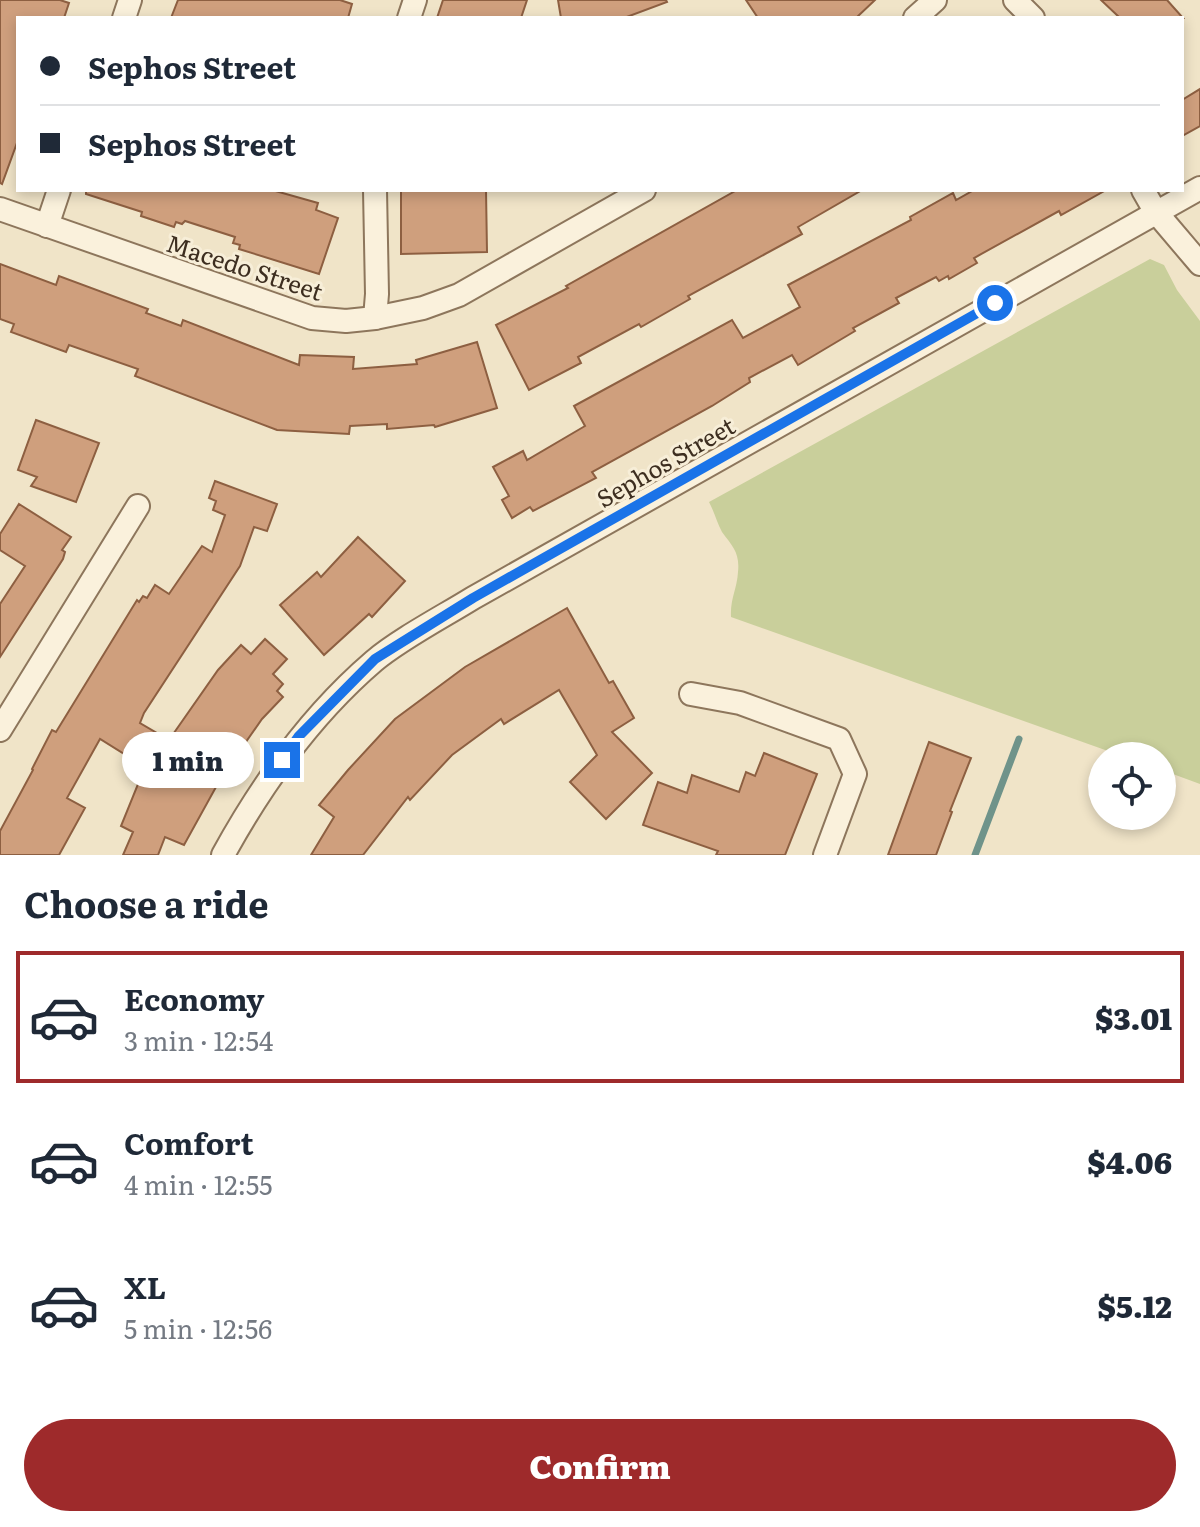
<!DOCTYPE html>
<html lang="en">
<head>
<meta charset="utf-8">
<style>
  body { margin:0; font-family:Literata,serif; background:#f2f2f3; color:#1f2937; height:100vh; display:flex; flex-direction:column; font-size:30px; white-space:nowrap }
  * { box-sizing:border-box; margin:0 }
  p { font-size:26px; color:#747a83 }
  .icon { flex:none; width:44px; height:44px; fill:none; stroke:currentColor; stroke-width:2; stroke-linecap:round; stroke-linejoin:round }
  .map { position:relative; height:855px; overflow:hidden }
  .drawer { display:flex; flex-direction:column; background:#fff; flex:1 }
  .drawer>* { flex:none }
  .hud { position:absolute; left:16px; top:16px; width:1168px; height:176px; border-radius:0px; box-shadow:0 4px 12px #0003; display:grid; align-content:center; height:176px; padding:0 24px; background:#fff }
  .controls { position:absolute; left:1088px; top:742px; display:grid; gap:16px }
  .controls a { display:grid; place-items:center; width:88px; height:88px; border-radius:50%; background:#fff; box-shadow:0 4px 12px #0003; font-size:40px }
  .end { position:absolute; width:36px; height:36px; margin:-18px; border:10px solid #1a73e8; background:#fff; box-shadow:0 0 0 4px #fff }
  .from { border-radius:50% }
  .bubble { position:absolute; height:56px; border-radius:28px; background:#fff; box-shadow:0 4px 12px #0003; font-size:26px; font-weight:800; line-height:56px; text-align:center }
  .hud b { display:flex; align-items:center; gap:28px; height:76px; font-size:30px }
  .hud b+b { border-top:2px solid #e0e1e3 }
  .hud i { width:20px; height:20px; background:#1f2937 }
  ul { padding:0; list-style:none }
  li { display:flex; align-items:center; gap:24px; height:132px; margin:0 16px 12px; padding:0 8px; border:4px solid transparent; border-radius:0px }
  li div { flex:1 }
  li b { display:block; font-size:30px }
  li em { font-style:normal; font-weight:800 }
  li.on { border-color:#9e2a2b }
  li>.icon { width:72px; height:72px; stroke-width:1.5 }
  h2 { padding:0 24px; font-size:36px; line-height:96px }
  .action { display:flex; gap:16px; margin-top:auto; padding:16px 24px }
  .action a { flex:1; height:92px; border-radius:48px; background:#9e2a2b; color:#fff; font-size:32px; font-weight:800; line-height:92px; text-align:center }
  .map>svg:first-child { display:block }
  .green { fill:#c9cf9b }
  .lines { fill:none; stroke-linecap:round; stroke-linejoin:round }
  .stream { stroke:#6f938a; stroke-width:7 }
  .building { fill:#cf9f7d; stroke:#8d5f41; stroke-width:2 }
  .minor-casing { stroke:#8d765c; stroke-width:26 }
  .minor { stroke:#faf1dc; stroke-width:22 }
  .route { stroke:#1a73e8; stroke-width:10 }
  .labels { text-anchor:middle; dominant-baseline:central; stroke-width:6; stroke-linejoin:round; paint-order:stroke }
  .street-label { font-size:24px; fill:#3d2e20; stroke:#f7eed8 }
</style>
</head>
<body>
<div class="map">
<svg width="1200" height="855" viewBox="0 0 1200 855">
  <rect width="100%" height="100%" fill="#f0e4c8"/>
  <!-- green -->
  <path class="green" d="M1150 259 1164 265 1177 290 1200 321V784L1162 770V756H1122L731 617C730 599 737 589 738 572 740 553 733 547 722 532 717 523 714 511 709 502Z"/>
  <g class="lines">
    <!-- stream -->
    <path class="stream" d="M975 855 1019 739"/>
  </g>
  <!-- building -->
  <g class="building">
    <path d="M0 0H60L69 3 64 18H18V140L2 184 0 183Z"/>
    <path d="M178 0H340L352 4 348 18H171Z"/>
    <path d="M443 0H527L521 18H437Z"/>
    <path d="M558 0H666L667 2 624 18H561Z"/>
    <path d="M746 0H875L856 18H758Z"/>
    <path d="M1101 0H1167L1183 18H1120Z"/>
    <path d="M1200 89V126L1182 136V100Z"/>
    <path d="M86 190H272L318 203 316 210 338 218 319 274 239 249 240 245 233 243 235 237 185 221 182 224 176 222 174 227 141 216 142 212 86 194Z"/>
    <path d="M486 190 487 252 401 254V191Z"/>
    <path d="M737 190H862L798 227 802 234 688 296 690 299 641 327 639 324 578 357 581 363 529 390 496 325 568 288 566 286Z"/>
    <path d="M974 190H1106L1061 215 1059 211 974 258 977 263 949 279 948 276 939 281 936 277 896 298 899 303 853 328 855 331 798 365 792 355 749 378 750 382 712 406 592 472 596 478 533 511 530 507 512 518 502 500 509 496 493 467 523 451 527 460 585 426 574 406 732 320 743 338 800 307 788 285 911 220 910 217 953 193 956 200Z"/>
    <path d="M0 264 56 285 59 276 148 309 146 313 181 326 183 320 299 365 300 355 354 357 353 369 417 364 416 360 477 342 497 408 435 427 434 425 387 429V424L350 426 349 434 277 430 135 376 138 369 69 345 66 352 11 332 14 324 0 319Z"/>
    <path d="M36 420 99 443 76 502 31 486 37 477 18 470Z"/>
    <path d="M215 481 277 504 267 531 254 527 240 566 144 713 140 723 169 740 218 670 241 645 251 654 265 639 287 659 273 674 283 684 277 691 283 697 262 719 234 759 232 758 184 845 165 837 158 855H123L133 832 121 826 145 767 100 739 67 798 85 808 59 855H0V831L33 770 32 769 52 730 56 732 137 600 139 602 143 596 147 598 155 585 169 594 202 546 212 552 225 515 213 510 216 501 209 498Z"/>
    <path d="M19 504 71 537 62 550 65 552 63 559 0 657V604L25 566 0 550V534Z"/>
    <path d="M358 537 405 581 372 617 369 614 324 655 280 605 317 572 321 577Z"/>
    <path d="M567 608 609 683 613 681 634 718 612 732 652 773 606 819 570 782 597 755 559 690 504 724 501 719 452 755 410 800 408 797 363 855H311L334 817 319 805 348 770 395 719 465 667Z"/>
    <path d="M929 742 971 758 950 811 952 812 936 855H888Z"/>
    <path d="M764 753 817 774 785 855H716L718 851 643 825 658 782 687 793 692 775 739 792 746 772 755 776Z"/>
  </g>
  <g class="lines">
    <!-- minor casing -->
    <g class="minor-casing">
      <g id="minor">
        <path d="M1015 0 1033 18"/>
        <path d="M124 18 130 0"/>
        <path d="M409 18 415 0"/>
        <path d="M915 18 935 0"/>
        <path d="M1143 190 1155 211 1200 264"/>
        <path d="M0 209 312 318 346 321 375 318 423 308 459 295 644 190"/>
        <path d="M47 226 59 190"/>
        <path d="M375 318 377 294 375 190"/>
        <path d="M691 694 740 703 839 739 855 774 825 855"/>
        <path d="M0 730 138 506"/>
        <path d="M223 855C263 782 311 715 374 661 400 639 444 616 473 598L1200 188"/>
      </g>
    </g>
    <!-- minor -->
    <use href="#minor" class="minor"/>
  </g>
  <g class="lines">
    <!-- route -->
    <path class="route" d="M282 760 299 736 375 659 473 598 995 303"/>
  </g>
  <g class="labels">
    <!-- street labels -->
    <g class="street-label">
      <text transform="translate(245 266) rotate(18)">Macedo Street</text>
      <text transform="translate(665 461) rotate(-30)">Sephos Street</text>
    </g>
  </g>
</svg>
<div class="controls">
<a><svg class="icon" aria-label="locate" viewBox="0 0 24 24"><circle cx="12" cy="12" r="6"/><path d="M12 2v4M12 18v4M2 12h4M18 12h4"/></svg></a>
</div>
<i class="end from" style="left:995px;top:303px"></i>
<i class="end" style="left:282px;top:760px"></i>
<div class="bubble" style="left:122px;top:732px;width:132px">1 min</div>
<div class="hud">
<b><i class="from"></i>Sephos Street</b>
<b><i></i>Sephos Street</b>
</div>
</div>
<section class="drawer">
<h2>Choose a ride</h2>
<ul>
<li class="on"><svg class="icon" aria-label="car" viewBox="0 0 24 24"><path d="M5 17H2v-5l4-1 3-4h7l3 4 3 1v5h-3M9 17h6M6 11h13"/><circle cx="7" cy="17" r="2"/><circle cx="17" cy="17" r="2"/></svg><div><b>Economy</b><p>3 min · 12:54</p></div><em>$3.01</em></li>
<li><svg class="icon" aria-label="car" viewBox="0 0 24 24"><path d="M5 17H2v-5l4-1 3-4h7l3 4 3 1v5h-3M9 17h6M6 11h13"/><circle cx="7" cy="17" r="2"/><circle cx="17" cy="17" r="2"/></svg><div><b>Comfort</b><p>4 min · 12:55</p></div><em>$4.06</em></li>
<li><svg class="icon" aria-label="car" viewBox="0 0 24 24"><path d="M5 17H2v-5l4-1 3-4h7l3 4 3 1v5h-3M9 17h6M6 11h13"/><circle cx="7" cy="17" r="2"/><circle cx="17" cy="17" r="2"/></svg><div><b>XL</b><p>5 min · 12:56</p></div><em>$5.12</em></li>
</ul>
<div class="action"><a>Confirm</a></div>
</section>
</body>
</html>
